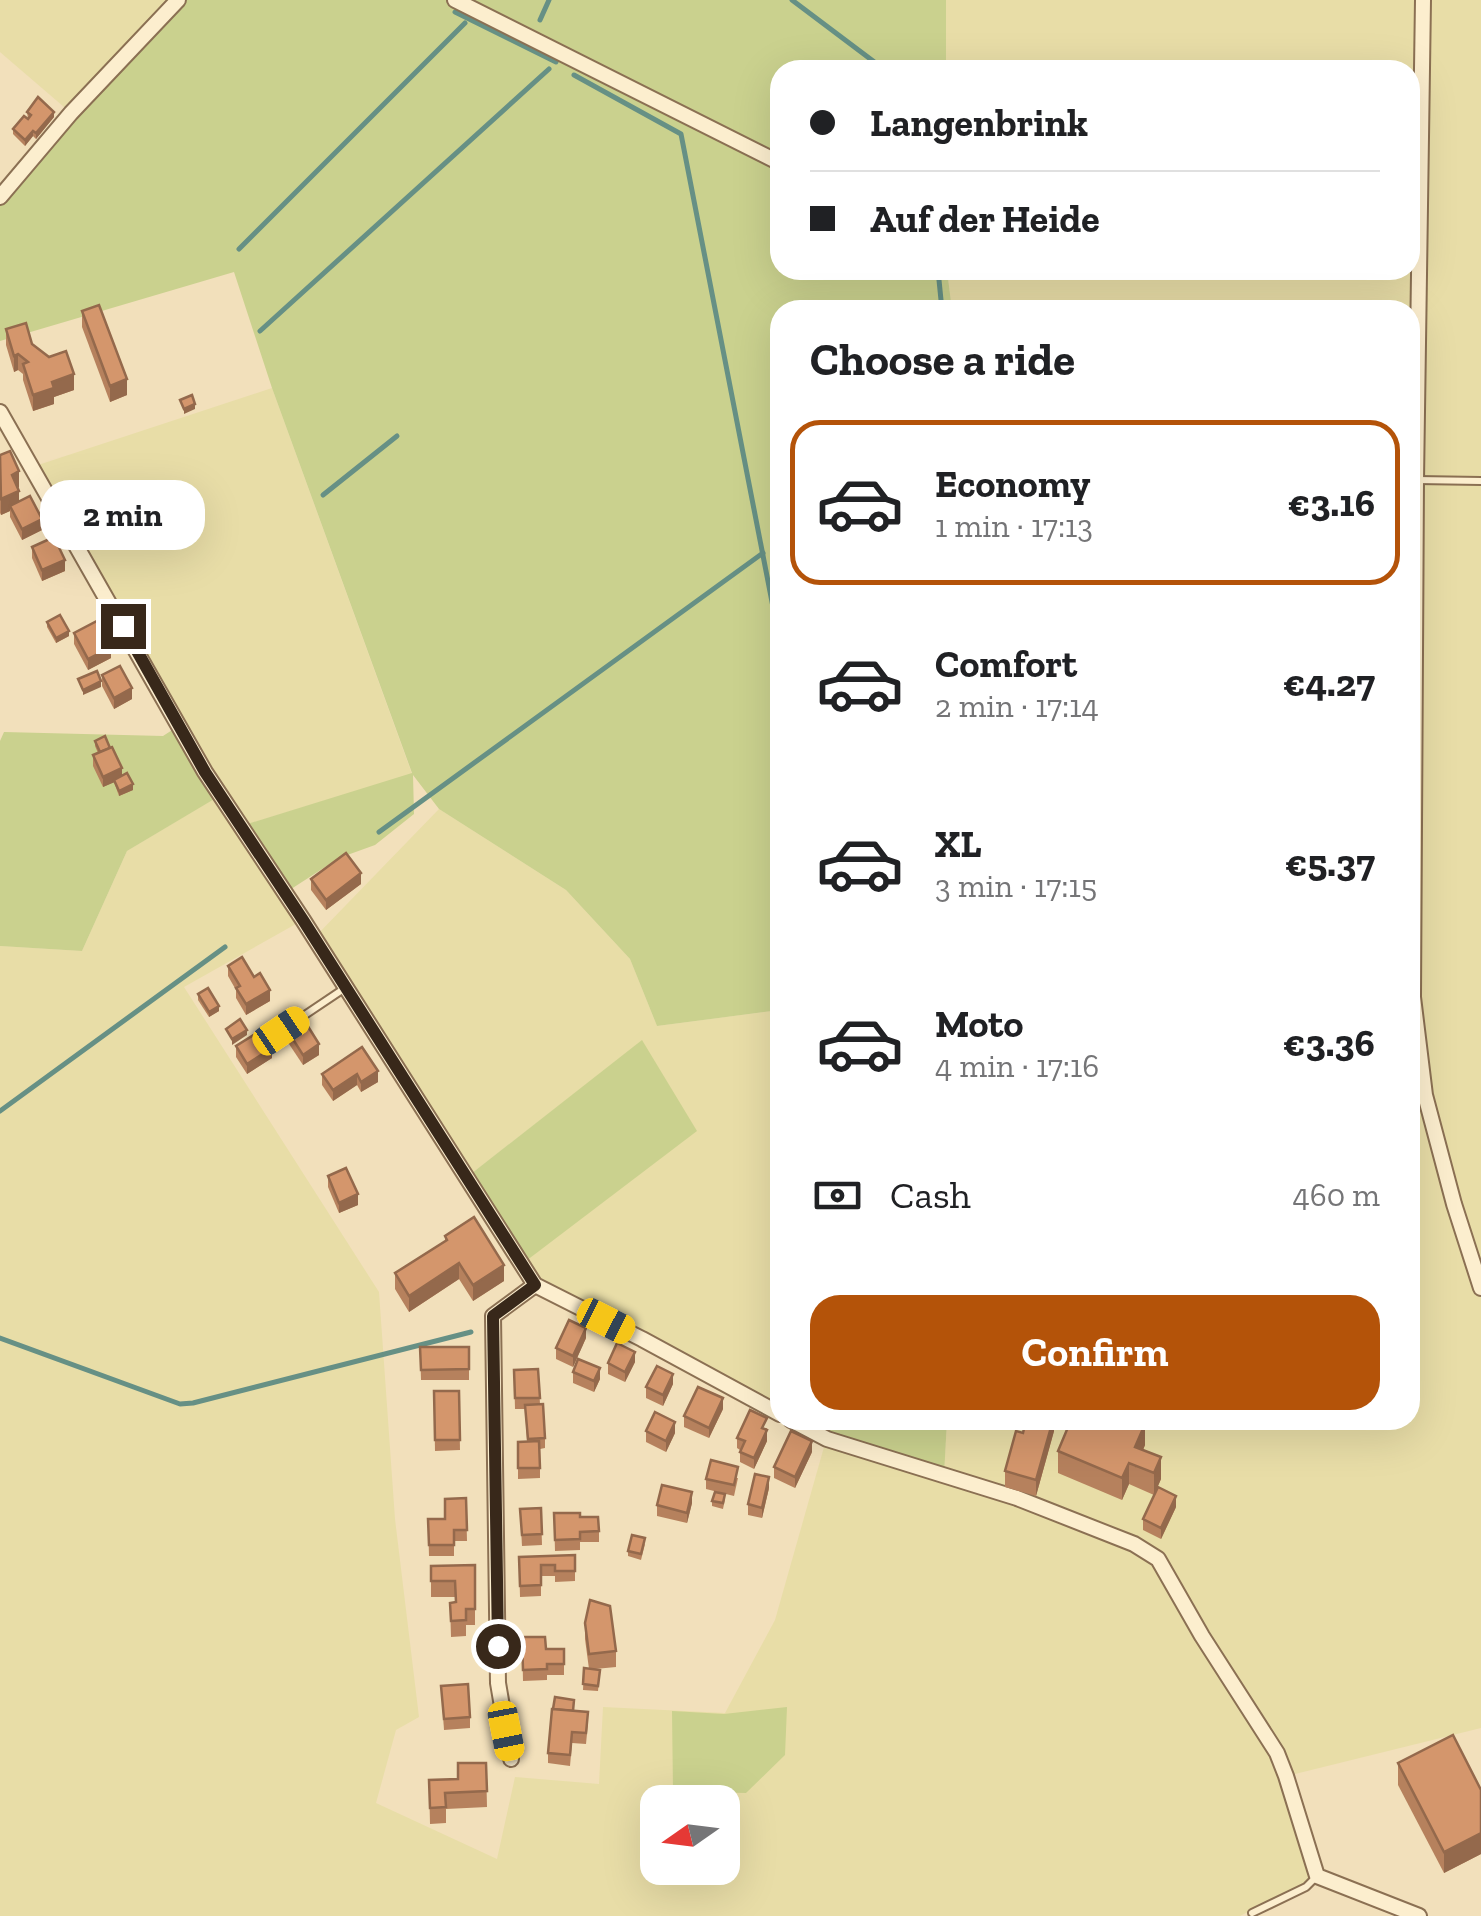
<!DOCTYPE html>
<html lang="en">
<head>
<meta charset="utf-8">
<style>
  body { margin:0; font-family:"Zilla Slab",serif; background:#f6f6f6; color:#202124; height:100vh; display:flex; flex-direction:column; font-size:38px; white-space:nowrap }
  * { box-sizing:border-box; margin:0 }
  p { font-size:32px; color:#757577 }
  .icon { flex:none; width:55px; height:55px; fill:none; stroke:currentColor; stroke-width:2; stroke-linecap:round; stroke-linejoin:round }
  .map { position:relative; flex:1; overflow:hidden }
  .sheet { position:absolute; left:770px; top:300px; width:650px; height:1130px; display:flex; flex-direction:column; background:#fff; border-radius:30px; box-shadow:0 10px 40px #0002 }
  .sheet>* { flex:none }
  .top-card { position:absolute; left:770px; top:60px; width:650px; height:220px; border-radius:30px; box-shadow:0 10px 40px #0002; display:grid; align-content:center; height:220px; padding:0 40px; background:#fff }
  .needle { width:65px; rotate:256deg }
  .controls { position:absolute; left:640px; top:1785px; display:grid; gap:20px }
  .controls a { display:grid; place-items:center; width:100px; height:100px; border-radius:20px; background:#fff; box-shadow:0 10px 40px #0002; font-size:50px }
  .end { position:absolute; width:45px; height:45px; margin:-22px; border:12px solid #38281a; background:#fff; box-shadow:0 0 0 5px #fff }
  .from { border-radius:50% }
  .bubble { position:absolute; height:70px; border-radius:30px; background:#fff; box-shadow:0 10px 40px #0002; font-size:32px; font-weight:700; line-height:70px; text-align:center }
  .car { position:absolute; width:30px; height:60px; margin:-30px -15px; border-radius:12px; box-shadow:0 0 8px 2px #0007; background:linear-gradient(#f5c518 24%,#345 0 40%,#f5c518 0 76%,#345 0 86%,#f5c518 0) }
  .top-card b { display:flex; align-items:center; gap:35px; height:95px; font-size:38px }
  .top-card b+b { border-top:2px solid #e0e0e0 }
  .top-card i { width:25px; height:25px; background:#202124 }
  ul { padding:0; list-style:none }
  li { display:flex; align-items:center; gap:30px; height:165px; margin:0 20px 15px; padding:0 20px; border:5px solid transparent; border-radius:30px }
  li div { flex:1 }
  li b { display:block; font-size:38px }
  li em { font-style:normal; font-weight:700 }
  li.selected { border-color:#b45309 }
  li>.icon { width:90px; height:90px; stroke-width:1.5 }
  h2 { padding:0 40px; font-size:45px; line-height:120px }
  .pay { display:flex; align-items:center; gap:25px; height:110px; padding:0 40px; font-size:38px }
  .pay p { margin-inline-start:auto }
  .button { display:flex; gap:20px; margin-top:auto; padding:20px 40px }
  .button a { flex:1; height:115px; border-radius:30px; background:#b45309; color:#fff; font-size:40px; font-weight:700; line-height:115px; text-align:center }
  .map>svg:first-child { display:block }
  .farmland { fill:#e8dda7; fill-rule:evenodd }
  .green { fill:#cad18e }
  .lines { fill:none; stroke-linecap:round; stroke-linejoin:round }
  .stream { stroke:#669085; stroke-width:5 }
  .service-casing { stroke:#8b7053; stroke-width:10 }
  .minor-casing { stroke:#8b7053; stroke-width:18 }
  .service { stroke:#fceece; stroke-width:6 }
  .minor { stroke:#fceece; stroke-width:14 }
  .wall { fill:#b6815d }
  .shaded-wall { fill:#94694c }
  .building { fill:#d4966c; stroke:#94694c; stroke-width:2.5 }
  .route { stroke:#38281a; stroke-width:12 }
</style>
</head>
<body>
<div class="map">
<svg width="1481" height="1916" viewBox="0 0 1481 1916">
  <rect width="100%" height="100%" fill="#f2e0bb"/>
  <!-- farmland -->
  <g class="farmland">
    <path d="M0 0H178L71 113 0 52Z"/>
    <path d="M946 0H1481V1728L1287 1776 1317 1876 1240 1916H0V946L82 951 127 851 220 795 32 467 272 388 412 774 242 826 303 920 184 987 379 1292 395 1519 419 1717 396 1730 376 1803 497 1859 515 1777 599 1784 603 1707 725 1713 775 1620 826 1440 791 1420H828L827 1439 944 1475 947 1420H1410V310H952L947 270H1410V70H946ZM658 1802H722V1868H658Z"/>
    <path d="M439 809 566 890 630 959 657 1026 780 1010V1414L535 1285 522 1264 642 1041 467 1177 314 938Z"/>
  </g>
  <!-- green -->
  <g class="green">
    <path d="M178 0H946V70H780V270H947L952 310H780V1010L657 1026 630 959 566 890 439 809 413 775 414 814 375 845 339 858 285 893 241 826 412 773 272 388 234 272 0 341V197Z"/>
    <path d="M180 725 221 795 127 851 82 951 0 946V741L4 732 163 736Z"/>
    <path d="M642 1040 697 1131 522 1264 467 1177Z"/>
    <path d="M828 1420H947L944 1476 827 1439Z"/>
    <path d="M787 1707 785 1755 746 1793 673 1791 672 1711 724 1714Z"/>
  </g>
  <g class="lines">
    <!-- stream -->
    <g class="stream">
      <path d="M792 0 885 70"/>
      <path d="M455 12 556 62"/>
      <path d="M540 20 549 0"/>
      <path d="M574 75 681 134 780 643"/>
      <path d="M239 249 465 23"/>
      <path d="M938 270 942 310"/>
      <path d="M260 331 549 69"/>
      <path d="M323 495 397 436"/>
      <path d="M379 832 763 553"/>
      <path d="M0 1111 225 947"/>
      <path d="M0 1338 180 1404 193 1403 471 1332"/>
    </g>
    <!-- service casing -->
    <g class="service-casing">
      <g id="service">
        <path d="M1417 480 1481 481"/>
        <path d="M281 1031 345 988"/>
        <path d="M1252 1913 1306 1887 1316 1877"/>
      </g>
    </g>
    <!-- minor casing -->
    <g class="minor-casing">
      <g id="minor">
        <path d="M455 0 780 163"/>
        <path d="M1423 0 1416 480 1413 997 1425 1095 1454 1204 1481 1288"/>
        <path d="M0 197 71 113 178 0"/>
        <path d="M0 412 205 772 303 920 535 1285 642 1339 780 1414"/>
        <path d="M791 1420 827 1439 1017 1498 1134 1544 1158 1559 1202 1636 1277 1753 1286 1776 1317 1876 1419 1916"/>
        <path d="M511 1759 498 1683 493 1316 535 1285"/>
      </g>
    </g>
    <!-- service -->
    <use href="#service" class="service"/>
    <!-- minor -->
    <use href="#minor" class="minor"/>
  </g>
  <!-- wall -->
  <g class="wall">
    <path d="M27 112 54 117 36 139 33 136 25 146 13 134V129L28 119Z"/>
    <path d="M82 311 127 395 110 402 82 327Z"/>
    <path d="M6 329 32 344 74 390 54 397V404L33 411 23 380V374L18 370 14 372 6 345Z"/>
    <path d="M0 455 19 487 18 488 19 502 42 530 22 540 10 517V511L1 515 0 513Z"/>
    <path d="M32 547 65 571 42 581 32 558Z"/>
    <path d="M47 622 69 636 56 643 47 627Z"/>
    <path d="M74 633 111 658 88 670 74 644Z"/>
    <path d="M102 675 132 699 114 709 102 686Z"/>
    <path d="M95 741 122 776 133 790 119 796 114 782 103 787 93 766V755L98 753 95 746Z"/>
    <path d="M311 879 361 884 326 910 311 890Z"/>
    <path d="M228 966 270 1001 246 1015 236 998V990L228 976Z"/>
    <path d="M198 994 219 1011 209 1017 198 1000Z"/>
    <path d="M287 1030 319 1055 303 1065 287 1041Z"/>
    <path d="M283 1043 272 1050V1058L247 1074 236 1057V1046Z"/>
    <path d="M378 1071V1082L361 1092 357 1085 333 1101 322 1085V1074Z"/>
    <path d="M328 1176 358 1205 339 1213 328 1187Z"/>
    <path d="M445 1236 504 1281 473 1301 459 1279 409 1312 395 1289V1273L445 1241Z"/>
    <path d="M586 1338 573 1367 556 1359V1348Z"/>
    <path d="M420 1347H469V1380H421Z"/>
    <path d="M635 1362 625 1382 608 1374V1363Z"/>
    <path d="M538 1369 540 1404 545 1438V1448L540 1449V1478L518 1479V1442L527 1441 525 1409H515L514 1370Z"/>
    <path d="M573 1372 600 1379 594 1392 573 1383Z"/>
    <path d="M673 1384 663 1406 646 1398V1387Z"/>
    <path d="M434 1391H459L460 1450 435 1451Z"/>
    <path d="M723 1409 709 1438 684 1427V1416Z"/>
    <path d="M1054 1420V1431L1036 1496 1005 1487V1471L1023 1433Z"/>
    <path d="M767 1428V1441L754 1469 740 1462V1450L737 1448V1438Z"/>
    <path d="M646 1431 675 1433 666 1452 646 1442Z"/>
    <path d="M1145 1445 1143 1450 1161 1479 1154 1495 1129 1484 1122 1500 1058 1473V1451Z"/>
    <path d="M812 1452 795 1488 774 1478V1467Z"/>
    <path d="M738 1478 734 1496 706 1489V1479Z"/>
    <path d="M769 1488 762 1518 748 1515V1504Z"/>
    <path d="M466 1498 467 1541H454V1556H429L428 1519H445Z"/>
    <path d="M725 1499 723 1509 712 1506V1501Z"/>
    <path d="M692 1503 687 1523 657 1516V1505Z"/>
    <path d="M1176 1507 1161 1539 1143 1530V1519Z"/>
    <path d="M541 1508 542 1545 522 1546 520 1509Z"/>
    <path d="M554 1513 580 1517 599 1531V1542H580V1550L555 1551Z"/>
    <path d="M645 1544 641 1560 628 1556V1551Z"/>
    <path d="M575 1555V1581L555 1582V1576H541V1596L520 1597 519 1557Z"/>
    <path d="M475 1565V1625H466V1636L451 1637 450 1603 455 1602V1597H431V1566Z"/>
    <path d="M585 1623 616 1651V1667L595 1669 600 1670 598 1691 583 1690 584 1668 589 1669 585 1639Z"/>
    <path d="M522 1637 546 1649H564V1675H547V1680L523 1681Z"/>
    <path d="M441 1686 470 1717V1728L444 1730Z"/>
    <path d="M573 1711 588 1723 586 1744 572 1743 570 1766 548 1763V1753Z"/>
    <path d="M486 1763 487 1807 446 1809V1823L430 1824 429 1780 458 1779Z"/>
    <path d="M1398 1763 1481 1790V1854L1444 1873 1398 1785Z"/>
  </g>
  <!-- shaded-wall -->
  <g class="shaded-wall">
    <path d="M54 112V117L36 139V133Z"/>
    <path d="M33 131V136L25 146V140Z"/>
    <path d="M18 354V370L14 372V356Z"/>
    <path d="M74 374V390L54 397V404L33 411V395L52 382Z"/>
    <path d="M127 379V395L110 402V386Z"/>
    <path d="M195 404V409L184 414V409Z"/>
    <path d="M19 471V487L12 491V475Z"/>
    <path d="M19 491V507L10 506V511L1 515V499Z"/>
    <path d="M42 519V530L22 540V529Z"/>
    <path d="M65 560V571L42 581V570Z"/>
    <path d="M69 631V636L56 643V638Z"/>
    <path d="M111 647V658L88 670V659Z"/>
    <path d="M101 681V687L83 695V690Z"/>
    <path d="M132 688V699L114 709V698Z"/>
    <path d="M122 768V779L103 787V777Z"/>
    <path d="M133 784V790L119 796V791Z"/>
    <path d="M361 873V884L326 910V900Z"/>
    <path d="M270 990V1001L246 1015V1004Z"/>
    <path d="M219 1006V1011L209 1017V1012Z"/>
    <path d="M247 1030V1035L232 1045V1039Z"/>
    <path d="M283 1032V1043L272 1050V1058L247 1074V1064L268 1041Z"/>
    <path d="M319 1044V1055L303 1065V1055Z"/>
    <path d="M378 1071V1082L361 1092V1082Z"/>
    <path d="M357 1074V1085L333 1101V1090Z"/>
    <path d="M358 1194V1205L339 1213V1203Z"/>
    <path d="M459 1263V1279L409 1312V1296Z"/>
    <path d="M504 1265V1281L473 1301V1285Z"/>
    <path d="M586 1328V1338L573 1367V1356Z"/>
    <path d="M635 1352V1362L625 1382V1372Z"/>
    <path d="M600 1368V1379L594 1392V1381Z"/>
    <path d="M673 1374V1384L663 1406V1395Z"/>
    <path d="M723 1398V1409L709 1438V1428Z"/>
    <path d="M1053 1420H1054V1431L1036 1496V1480Z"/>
    <path d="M675 1422V1433L666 1452V1441Z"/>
    <path d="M1145 1424V1445L1135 1468V1447Z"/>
    <path d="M767 1430V1441L754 1469V1458Z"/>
    <path d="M812 1441V1452L795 1488V1477Z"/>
    <path d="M1161 1457V1479L1154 1495V1473Z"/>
    <path d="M1129 1463V1484L1122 1500V1478Z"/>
    <path d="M769 1477V1488L762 1518V1508Z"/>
    <path d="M692 1492V1503L687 1523V1513Z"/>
    <path d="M1176 1496V1507L1161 1539V1528Z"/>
    <path d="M1481 1833V1854L1444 1873V1852Z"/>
  </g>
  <!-- building -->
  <g class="building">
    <path d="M38 97 54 112 36 133 33 131 25 140 13 129 24 116 28 119 31 115 27 112Z"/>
    <path d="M99 305 127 379 110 386 82 311Z"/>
    <path d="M26 323 32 344 49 357 66 351 74 374 52 382 54 388 33 395 23 364 28 362 18 354 14 356 6 329Z"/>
    <path d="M192 395 195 404 184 409 180 400Z"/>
    <path d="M10 451 19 471 12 475 19 491 1 499 0 455Z"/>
    <path d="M30 496 42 519 22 529 10 506Z"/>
    <path d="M54 537 65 560 42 570 32 547Z"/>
    <path d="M60 615 69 631 56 638 47 622Z"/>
    <path d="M97 621 111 647 88 659 74 633Z"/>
    <path d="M120 666 132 688 114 698 102 675Z"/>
    <path d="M97 671 101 681 83 690 78 679Z"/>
    <path d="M105 736 110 748 100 752 95 741Z"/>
    <path d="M112 747 122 768 103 777 93 755Z"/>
    <path d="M127 773 133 784 119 791 114 780Z"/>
    <path d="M346 853 361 873 326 900 311 879Z"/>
    <path d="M242 957 254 977 260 973 270 990 246 1004 236 988 240 986 228 966Z"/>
    <path d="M208 988 219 1006 209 1012 198 994Z"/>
    <path d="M240 1019 247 1030 232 1039 226 1029Z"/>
    <path d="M304 1020 319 1044 303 1055 287 1030Z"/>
    <path d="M276 1021 283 1032 268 1041 272 1048 247 1064 236 1046Z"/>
    <path d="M362 1047 378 1071 361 1082 357 1074 333 1090 322 1074Z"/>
    <path d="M346 1168 358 1194 339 1203 328 1176Z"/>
    <path d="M474 1217 504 1265 473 1285 459 1263 409 1296 395 1273 447 1240 445 1236Z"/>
    <path d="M569 1320 586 1328 573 1356 556 1348Z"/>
    <path d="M617 1343 635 1352 625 1372 608 1363Z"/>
    <path d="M420 1347H469V1369L421 1370Z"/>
    <path d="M578 1359 600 1368 594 1381 573 1372Z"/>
    <path d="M657 1366 673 1374 663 1395 646 1387Z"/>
    <path d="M538 1369 540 1398H515L514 1370Z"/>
    <path d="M698 1387 723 1398 709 1428 684 1416Z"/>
    <path d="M434 1391H459L460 1440H435Z"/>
    <path d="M543 1404 545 1438 528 1439 525 1405Z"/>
    <path d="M750 1410 767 1418 762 1428 767 1430 754 1458 740 1452 745 1441 737 1438Z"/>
    <path d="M655 1412 675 1422 666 1441 646 1431Z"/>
    <path d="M1026 1420H1053L1036 1480 1005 1471 1016 1431 1023 1433Z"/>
    <path d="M1071 1420H1106L1115 1424 1117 1420H1136L1145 1424 1135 1447 1161 1457 1154 1473 1129 1463 1122 1478 1058 1451Z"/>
    <path d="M791 1431 812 1441 795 1477 774 1467Z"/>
    <path d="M539 1441 540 1468H518V1442Z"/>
    <path d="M711 1460 738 1467 734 1485 706 1479Z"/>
    <path d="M755 1474 769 1477 762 1508 748 1504Z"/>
    <path d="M662 1485 692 1492 687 1513 657 1505Z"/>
    <path d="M1158 1487 1176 1496 1161 1528 1143 1519Z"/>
    <path d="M715 1492 725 1494 723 1503 712 1501Z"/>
    <path d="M466 1498 467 1530H454V1545H429L428 1519H445V1499Z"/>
    <path d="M541 1508 542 1534 522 1535 520 1509Z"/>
    <path d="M554 1513H580V1517H598L599 1531 580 1532V1539L555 1540Z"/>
    <path d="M632 1535 645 1538 641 1554 628 1551Z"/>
    <path d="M575 1555V1571H555V1565H541V1585L520 1586 519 1557Z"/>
    <path d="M475 1565V1609H466V1620L451 1621 450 1603 456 1602 455 1581H431V1566Z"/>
    <path d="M590 1600 610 1606 616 1651 589 1654 585 1623Z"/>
    <path d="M522 1637H545L546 1649H564V1664H547V1669L523 1670Z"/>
    <path d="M584 1668 600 1670 598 1686 583 1684Z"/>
    <path d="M468 1684 470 1717 444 1719 441 1686Z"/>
    <path d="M555 1697 574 1700 573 1711 553 1709Z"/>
    <path d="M552 1709 588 1712 586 1733 572 1732 570 1755 548 1753Z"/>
    <path d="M1453 1735 1481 1790V1833L1444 1852 1398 1763Z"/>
    <path d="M458 1763H486L487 1791 445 1793 446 1807 430 1808 429 1780 458 1779Z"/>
  </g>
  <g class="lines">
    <!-- route -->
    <path class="route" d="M123 626 205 772 303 920 535 1285 493 1316 498 1646"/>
  </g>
</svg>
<div class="controls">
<a><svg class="needle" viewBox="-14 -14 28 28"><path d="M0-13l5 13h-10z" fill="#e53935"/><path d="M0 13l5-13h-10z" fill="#757577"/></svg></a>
</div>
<i class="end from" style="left:498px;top:1646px"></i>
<i class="end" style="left:123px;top:626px"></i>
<div class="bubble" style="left:40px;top:480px;width:165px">2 min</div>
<i class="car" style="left:281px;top:1031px;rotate:56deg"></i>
<i class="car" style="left:606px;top:1321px;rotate:117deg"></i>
<i class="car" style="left:506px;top:1731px;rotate:169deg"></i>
<div class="top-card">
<b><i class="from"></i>Langenbrink</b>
<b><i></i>Auf der Heide</b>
</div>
<section class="sheet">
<h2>Choose a ride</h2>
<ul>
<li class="selected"><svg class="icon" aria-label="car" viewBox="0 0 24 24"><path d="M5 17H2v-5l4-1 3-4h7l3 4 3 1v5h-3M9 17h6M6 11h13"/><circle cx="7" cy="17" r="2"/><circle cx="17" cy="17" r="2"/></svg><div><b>Economy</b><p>1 min · 17:13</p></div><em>€3.16</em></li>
<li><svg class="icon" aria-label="car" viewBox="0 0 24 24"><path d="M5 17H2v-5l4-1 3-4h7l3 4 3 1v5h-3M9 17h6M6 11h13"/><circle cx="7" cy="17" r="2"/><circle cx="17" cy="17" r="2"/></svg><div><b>Comfort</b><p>2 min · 17:14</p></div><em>€4.27</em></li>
<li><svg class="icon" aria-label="car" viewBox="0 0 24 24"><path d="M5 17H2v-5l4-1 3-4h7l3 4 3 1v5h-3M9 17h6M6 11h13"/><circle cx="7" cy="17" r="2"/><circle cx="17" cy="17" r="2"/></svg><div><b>XL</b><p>3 min · 17:15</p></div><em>€5.37</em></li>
<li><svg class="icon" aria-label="car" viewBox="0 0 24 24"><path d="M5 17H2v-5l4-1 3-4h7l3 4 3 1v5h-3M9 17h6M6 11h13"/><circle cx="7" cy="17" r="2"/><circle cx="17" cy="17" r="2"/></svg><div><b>Moto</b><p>4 min · 17:16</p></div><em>€3.36</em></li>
</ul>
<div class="pay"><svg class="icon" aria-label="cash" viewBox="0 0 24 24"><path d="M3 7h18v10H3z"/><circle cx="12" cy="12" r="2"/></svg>Cash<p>460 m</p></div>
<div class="button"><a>Confirm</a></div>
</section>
</div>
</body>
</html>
